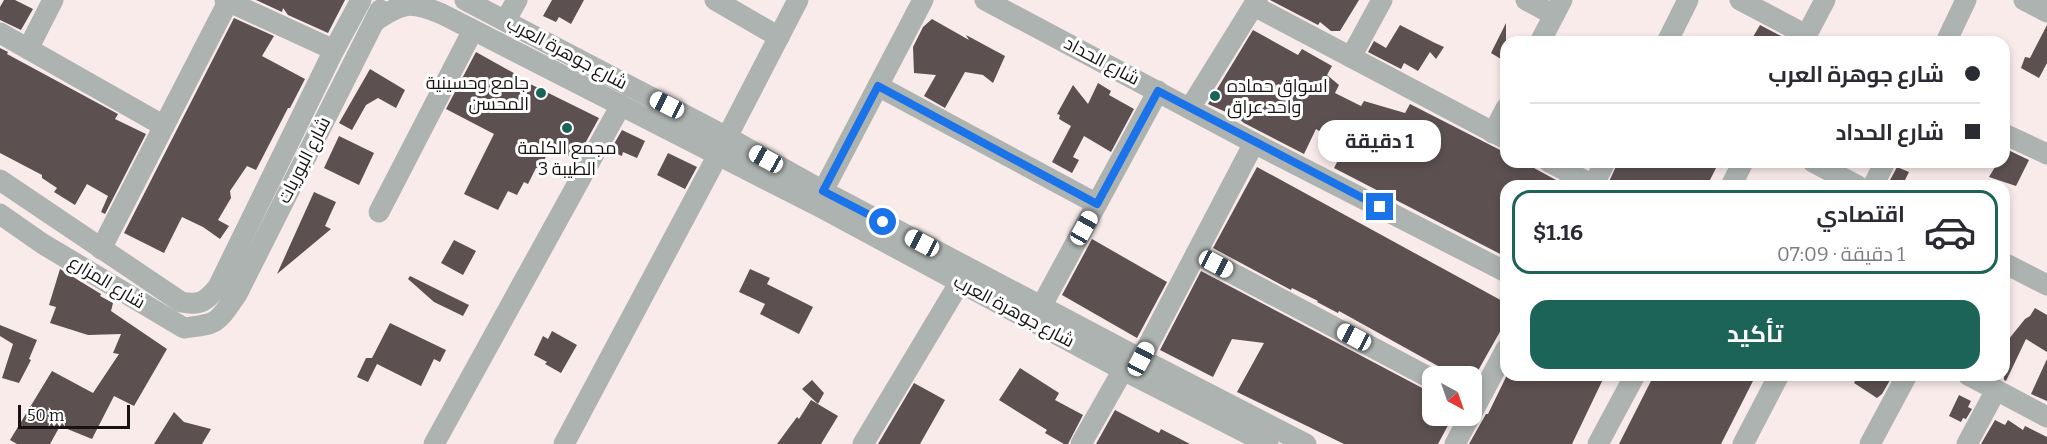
<!DOCTYPE html>
<html lang="ar">
<head>
<meta charset="utf-8">
<style>
  body { margin:0; font-family:Bitter,Cairo,serif; background:#f7f7f7; color:#2b2b33; direction:rtl; height:100vh; display:flex; flex-direction:column; font-size:22px; white-space:nowrap }
  * { box-sizing:border-box; margin:0 }
  p { font-size:20px; color:#7c7c81 }
  .icon { flex:none; width:33px; height:33px; fill:none; stroke:currentColor; stroke-width:2; stroke-linecap:round; stroke-linejoin:round }
  .map { position:relative; flex:1; overflow:hidden; direction:ltr }
  .sheet { position:absolute; left:1500px; top:180px; width:510px; height:201px; display:flex; flex-direction:column; background:#fff; border-radius:18px; box-shadow:0 3px 9px #0003; direction:rtl }
  .sheet>* { flex:none }
  .guide { position:absolute; left:1500px; top:36px; width:510px; height:132px; border-radius:18px; box-shadow:0 3px 9px #0003; direction:rtl; display:grid; align-content:center; height:132px; padding:0 30px; background:#fff }
  .needle { width:39px; rotate:140deg }
  .buttons { position:absolute; left:1422px; top:366px; display:grid; gap:12px }
  .buttons a { display:grid; place-items:center; width:60px; height:60px; border-radius:12px; background:#fff; box-shadow:0 3px 9px #0003; font-size:30px }
  .scale { position:absolute; left:18px; bottom:15px; width:112px; box-sizing:border-box; padding-left:6px; border:3px solid #181313; border-top:0; font-size:16px; line-height:21px; white-space:nowrap; color:#181313; -webkit-text-stroke:4px #fff; paint-order:stroke }
  .end { position:absolute; width:27px; height:27px; margin:-14px; border:8px solid #1a73e8; background:#fff; box-shadow:0 0 0 3px #fff }
  .from { border-radius:50% }
  .bubble { position:absolute; height:42px; border-radius:18px; background:#fff; box-shadow:0 3px 9px #0003; font-size:20px; font-weight:700; line-height:42px; text-align:center; direction:rtl }
  .car { position:absolute; width:18px; height:36px; margin:-18px -9px; border-radius:8px; box-shadow:0 0 4px 2px #0007; background:linear-gradient(#fff 24%,#345 0 40%,#fff 0 76%,#345 0 86%,#fff 0) }
  .guide b { display:flex; align-items:center; gap:21px; height:57px; font-size:22px }
  .guide b+b { border-top:2px solid #e1e1e2 }
  .guide i { width:15px; height:15px; background:#2b2b33 }
  ul { padding:10px 0 0; list-style:none }
  li { display:flex; align-items:center; gap:18px; height:84px; margin:0 12px 9px; padding:0 18px; border:3px solid #e1e1e2; border-radius:18px }
  li div { flex:1 }
  li b { display:block; font-size:22px }
  li em { font-style:normal; font-weight:700 }
  li.current { border-color:#1d6458 }
  li>.icon { width:54px; height:54px; stroke-width:1.5 }
  .action { display:flex; gap:12px; margin-top:auto; padding:12px 30px }
  .action a { flex:1; height:69px; border-radius:18px; background:#1d6458; color:#fff; font-size:24px; font-weight:700; line-height:69px; text-align:center }
  .map>svg:first-child { display:block }
  .building { fill:#5c5150 }
  .lines { fill:none; stroke-linecap:round; stroke-linejoin:round }
  .minor { stroke:#adb3b1; stroke-width:21 }
  .route { stroke:#1a73e8; stroke-width:8 }
  .poi-dot { fill:#1d6458; stroke:#fff; stroke-width:2 }
  .labels { text-anchor:middle; dominant-baseline:central; stroke-width:6; stroke-linejoin:round; paint-order:stroke }
  .street-label { font-size:18px; fill:#181313; stroke:#fff }
  .poi-label { font-size:18px; fill:#181313; stroke:#fff; text-anchor:end }
</style>
</head>
<body>
<div class="map">
<svg width="2047" height="444" viewBox="0 0 2047 444">
  <rect width="100%" height="100%" fill="#f8ebe9"/>
  <!-- building -->
  <g class="building">
    <path d="M4 0H15L33 9 21 30 0 20V7Z"/>
    <path d="M256 0H345L328 33 288 15 283 8 282 12Z"/>
    <path d="M552 0H584L571 24 559 17 556 22 543 16Z"/>
    <path d="M1270 0H1359L1340 31H1331L1320 22 1318 25Z"/>
    <path d="M234 18 274 36 262 56 305 79 290 108H288L256 170 247 166 230 191 231 198 218 220 229 226 220 239 203 227 182 217 164 253 124 233Z"/>
    <path d="M932 19 969 40 966 35 1005 56 993 83 983 75 965 72 945 108 924 96 936 75 914 73 913 47 923 27Z"/>
    <path d="M1506 23V62L1491 53Z"/>
    <path d="M1400 25 1435 43 1444 47 1436 59 1430 52 1418 71 1404 63 1401 69 1368 52 1374 41 1386 48Z"/>
    <path d="M1760 25 1785 38 1783 42H1750Z"/>
    <path d="M2047 25V63L2039 78 2021 68 2025 57 2030 58Z"/>
    <path d="M1253 30 1298 55 1302 49 1332 66 1327 75 1339 85 1335 93 1361 106 1364 101 1405 113 1410 104 1506 153V162H1523L1567 186H1506V257L1334 168 1345 147 1316 129 1304 154 1244 123 1237 117 1208 104Z"/>
    <path d="M0 48 8 52 7 54 118 114 115 119 146 134 105 214 101 212 108 196 87 184 75 205 54 192 57 188 42 178V175L0 153Z"/>
    <path d="M476 52 519 76 518 78 599 118 576 160 551 147 540 168H536L528 184 524 182 517 195 508 191 498 210 464 194 494 134 446 109Z"/>
    <path d="M370 69 405 90 396 108 378 98 366 105 352 130 339 123Z"/>
    <path d="M1098 83 1111 91 1109 95 1134 109 1111 152 1084 136 1073 157 1079 160 1072 173 1052 162 1071 126 1059 119 1060 115 1057 114 1073 85 1088 104Z"/>
    <path d="M622 130 645 141 637 158 623 152 622 156 610 151Z"/>
    <path d="M339 136 374 153 359 185 324 168Z"/>
    <path d="M2006 149 2029 160 2016 186 1989 177 1998 162H2004V153Z"/>
    <path d="M668 153 697 167 685 189 657 175Z"/>
    <path d="M1618 162H1719L1707 186H1607Z"/>
    <path d="M1257 167 1506 303V321L1475 376H1456L1339 311 1338 313 1317 302 1318 301 1292 288 1291 290 1213 248Z"/>
    <path d="M1897 167 1909 172 1902 186 1889 182Z"/>
    <path d="M314 192 336 202 325 226 331 229 277 274Z"/>
    <path d="M1092 239 1167 282 1137 338 1062 295Z"/>
    <path d="M454 240 476 251 463 275 441 263Z"/>
    <path d="M60 269 101 294 100 296 113 303 111 311 167 349 134 406 114 396 92 439 60 426 50 444H17L10 440 52 371 93 393 119 354 113 353 121 334 88 335 50 323 56 307 49 305Z"/>
    <path d="M750 269 770 278 767 284 813 307 799 334 760 314 765 304 739 292Z"/>
    <path d="M1201 271 1426 390 1432 392V416H1453L1438 444H1344L1237 392 1264 343 1232 339 1213 377 1160 350Z"/>
    <path d="M410 276 469 305 463 316 434 302 408 279Z"/>
    <path d="M2035 308 2047 315V352L2026 339 2006 381 2004 380V345L2025 319 2030 316Z"/>
    <path d="M390 323 446 350 440 362 434 359 421 386 377 364 368 382 357 377 366 358H372Z"/>
    <path d="M0 325 37 340 29 359 31 360 19 383 2 378 13 344 0 336Z"/>
    <path d="M552 331 577 345 561 373 545 364 547 362 534 355 543 336 548 339Z"/>
    <path d="M2047 359V401L2031 394Z"/>
    <path d="M1020 368 1059 393 1055 400 1083 415 1068 444H1064L1045 433 1047 430 999 400Z"/>
    <path d="M1507 375H1605L1572 444H1469L1486 414H1488Z"/>
    <path d="M1654 375H1746L1754 379 1721 444H1619Z"/>
    <path d="M1858 375H1893L1882 394 1877 398 1854 383Z"/>
    <path d="M812 380 824 393 818 404 802 389Z"/>
    <path d="M914 383 945 400 920 444H878Z"/>
    <path d="M1959 395 1971 401 1968 407 1972 409 1966 419 1963 418 1961 422 1949 416Z"/>
    <path d="M811 400 838 416 821 444H777L797 417 799 419Z"/>
    <path d="M1115 410 1159 433 1161 429 1190 444H1096Z"/>
    <path d="M174 412 184 422 211 429 202 444H154Z"/>
    <path d="M1995 420 2005 425 2008 420 2023 430 2025 426 2047 437V444H1981Z"/>
  </g>
  <g class="lines">
    <!-- minor -->
    <g class="minor">
      <path d="M225 0 334 50"/>
      <path d="M465 0 727 137 823 191 1141 359 1306 444"/>
      <path d="M715 0 779 37"/>
      <path d="M985 0 1254 143 1506 272"/>
      <path d="M1526 0 1554 15"/>
      <path d="M1740 0 1806 35"/>
      <path d="M2024 0 2047 12"/>
      <path d="M1254 6 1506 139"/>
      <path d="M375 21C403 2 411 1 442 14L822 208 1123 370 1268 444"/>
      <path d="M505 21 517 0"/>
      <path d="M0 33 164 126 228 2"/>
      <path d="M1540 42 1562 0"/>
      <path d="M1667 42 1688 0"/>
      <path d="M1803 42 1825 0"/>
      <path d="M1946 42 1966 0"/>
      <path d="M28 49 53 0"/>
      <path d="M1351 57 1382 0"/>
      <path d="M878 86 1097 204"/>
      <path d="M1190 108 1257 0"/>
      <path d="M1493 133 1506 108"/>
      <path d="M2004 134 2047 154"/>
      <path d="M727 137 798 0"/>
      <path d="M1549 162 1593 185"/>
      <path d="M1813 162 1858 186"/>
      <path d="M0 180 181 302C201 306 206 301 218 287L334 50 361 0"/>
      <path d="M1593 186 1605 162"/>
      <path d="M1731 186 1743 162"/>
      <path d="M1873 186 1885 162"/>
      <path d="M823 191 923 0"/>
      <path d="M379 212 473 30"/>
      <path d="M0 214 43 244 184 328C219 324 217 323 237 294L380 10"/>
      <path d="M101 249 164 126"/>
      <path d="M1196 254 1432 379"/>
      <path d="M2004 263 2047 285"/>
      <path d="M1042 305 1158 91"/>
      <path d="M1141 359 1254 143"/>
      <path d="M1968 375 2047 417"/>
      <path d="M1472 413 1506 349"/>
      <path d="M434 444 621 105"/>
      <path d="M564 444 718 155"/>
      <path d="M863 444 960 282"/>
      <path d="M1081 444 1123 370"/>
      <path d="M1455 444 1470 416"/>
      <path d="M1598 444 1635 375"/>
      <path d="M1743 444 1779 375"/>
      <path d="M1870 444 1907 375"/>
      <path d="M1967 444 1996 390"/>
    </g>
  </g>
  <g class="lines">
    <!-- route -->
    <path class="route" d="M883 222 823 191 878 86 1097 204 1158 91 1380 207"/>
  </g>
  <!-- markers -->
  <g class="poi-dot">
    <circle cx="541" cy="93" r="6"/>
    <circle cx="1215" cy="96" r="6"/>
    <circle cx="567" cy="128" r="6"/>
  </g>
  <g class="labels">
    <!-- street labels -->
    <g class="street-label">
      <text transform="translate(567 53) rotate(28)">شارع جوهرة العرب</text>
      <text transform="translate(1102 61) rotate(28)">شارع الحداد</text>
      <text transform="translate(304 160) rotate(-63)">شارع البوريات</text>
      <text transform="translate(107 282) rotate(31)">شارع المزارع</text>
      <text transform="translate(1014 311) rotate(28)">شارع جوهرة العرب</text>
    </g>
    <!-- poi labels -->
    <g class="poi-label">
      <text x="529" y="83">جامع وحسينية<tspan x="529" dy="21">المحسن</tspan></text>
      <text x="1227" y="86" text-anchor="start">اسواق حماده<tspan x="1227" dy="21">واحد عراق</tspan></text>
      <text x="567" y="148" text-anchor="middle">مجمع الكلمة<tspan x="567" dy="21">الطيبة 3</tspan></text>
    </g>
  </g>
</svg>
<div class="buttons">
<a><svg class="needle" viewBox="-14 -14 28 28"><path d="M0-13l5 13h-10z" fill="#e53935"/><path d="M0 13l5-13h-10z" fill="#7c7c81"/></svg></a>
</div>
<div class="scale">50 m</div>
<i class="end from" style="left:883px;top:222px"></i>
<i class="end" style="left:1380px;top:207px"></i>
<div class="bubble" style="left:1318px;top:120px;width:123px">1 دقيقة</div>
<i class="car" style="left:667px;top:105px;rotate:297deg"></i>
<i class="car" style="left:766px;top:159px;rotate:299deg"></i>
<i class="car" style="left:1084px;top:228px;rotate:29deg"></i>
<i class="car" style="left:922px;top:243px;rotate:298deg"></i>
<i class="car" style="left:1216px;top:264px;rotate:118deg"></i>
<i class="car" style="left:1354px;top:337px;rotate:298deg"></i>
<i class="car" style="left:1141px;top:359px;rotate:28deg"></i>
<div class="guide">
<b><i class="from"></i>شارع جوهرة العرب</b>
<b><i></i>شارع الحداد</b>
</div>
<section class="sheet">
<ul>
<li class="current"><svg class="icon" aria-label="car" viewBox="0 0 24 24"><path d="M5 17H2v-5l4-1 3-4h7l3 4 3 1v5h-3M9 17h6M6 11h13"/><circle cx="7" cy="17" r="2"/><circle cx="17" cy="17" r="2"/></svg><div><b>اقتصادي</b><p>1 دقيقة · 07:09</p></div><em>$1.16</em></li>
</ul>
<div class="action"><a>تأكيد</a></div>
</section>
</div>
</body>
</html>
